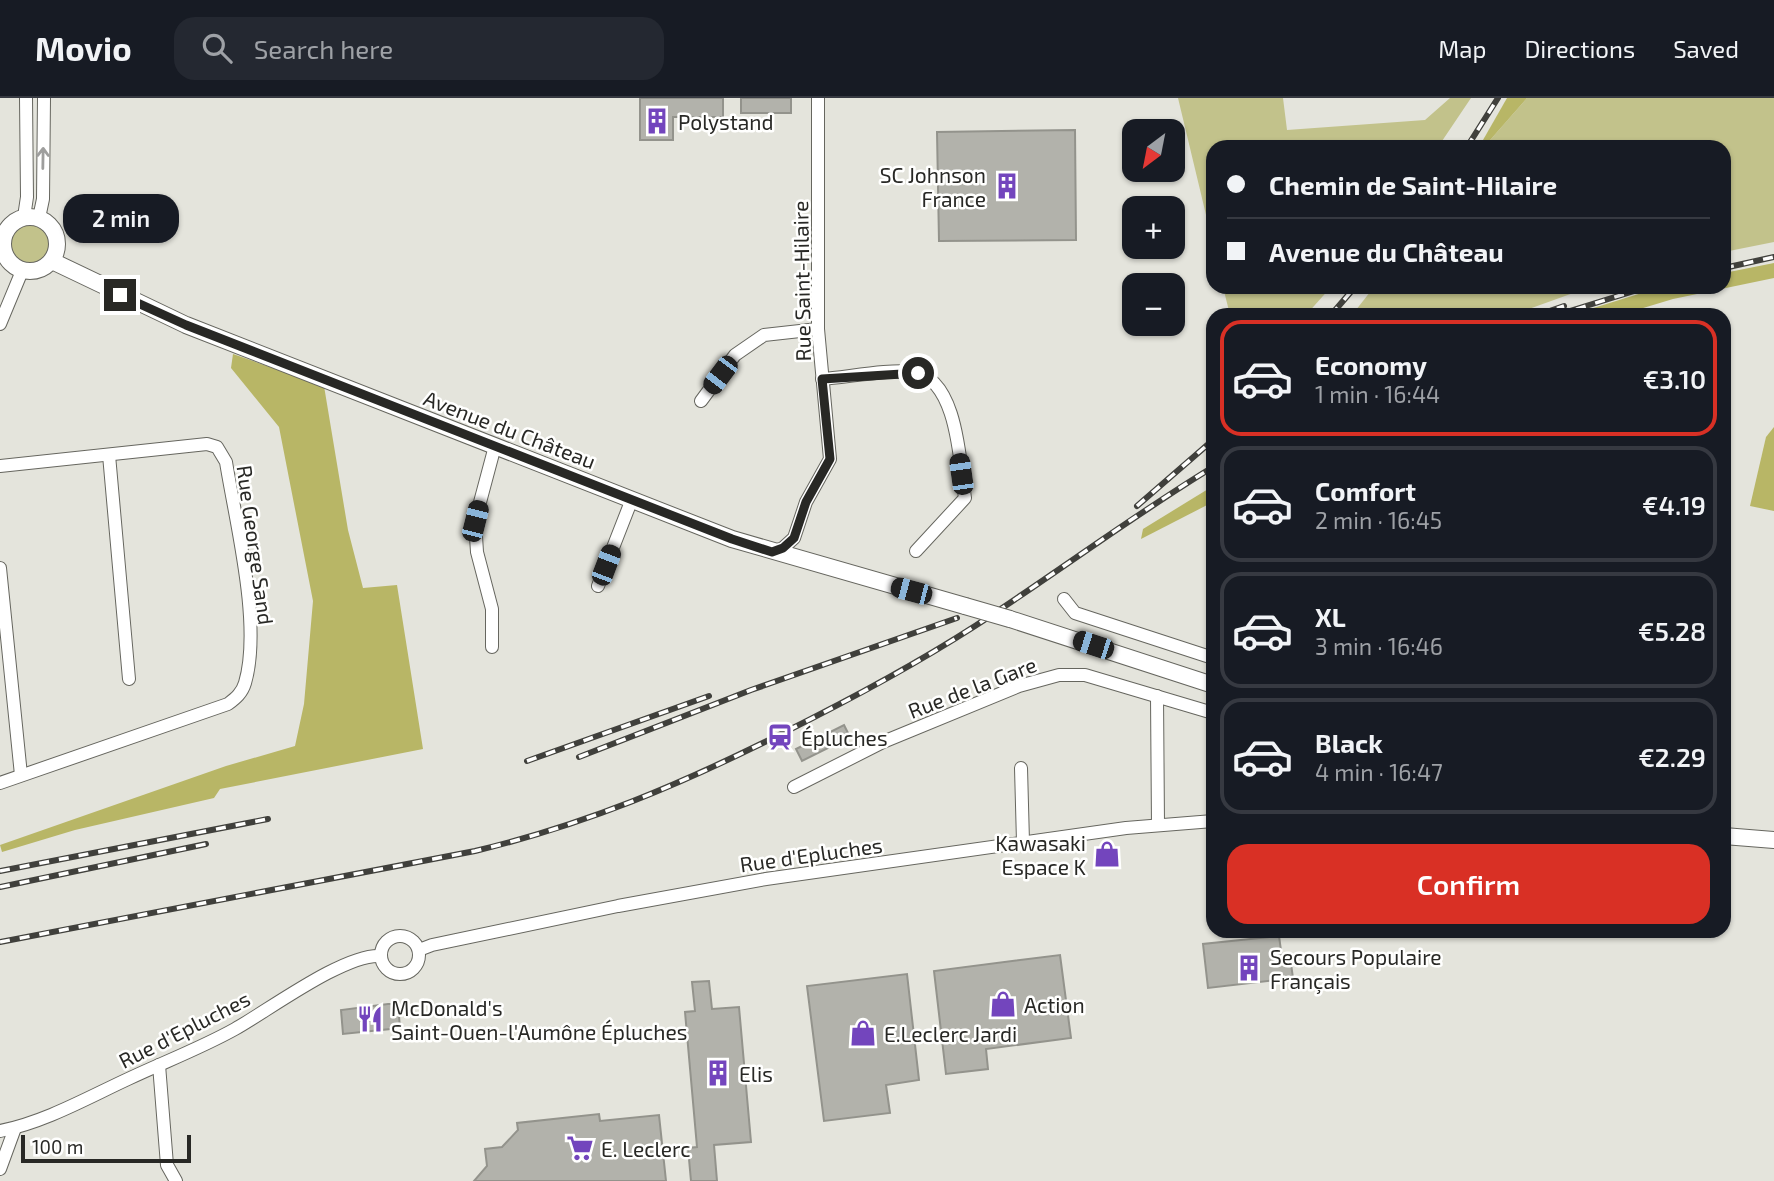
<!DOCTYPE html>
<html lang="en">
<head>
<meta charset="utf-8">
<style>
  body { margin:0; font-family:"Exo 2",sans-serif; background:#242831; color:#f1f3f6; height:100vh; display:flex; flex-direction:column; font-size:26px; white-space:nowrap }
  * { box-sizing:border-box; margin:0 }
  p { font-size:23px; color:#9ea1a6 }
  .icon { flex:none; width:38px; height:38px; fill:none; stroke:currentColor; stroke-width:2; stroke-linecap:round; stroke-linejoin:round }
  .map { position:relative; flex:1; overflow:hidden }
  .side { position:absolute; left:1206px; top:210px; width:525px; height:630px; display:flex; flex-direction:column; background:#171b24; border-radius:21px; box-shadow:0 2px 5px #0004 }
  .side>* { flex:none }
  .hud { position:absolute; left:1206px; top:42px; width:525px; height:154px; border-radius:21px; box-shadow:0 2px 5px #0004; display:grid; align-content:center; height:154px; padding:0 21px; background:#171b24 }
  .needle { width:46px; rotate:212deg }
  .controls { position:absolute; left:1122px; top:21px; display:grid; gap:14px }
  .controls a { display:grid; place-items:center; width:63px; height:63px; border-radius:14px; background:#171b24; box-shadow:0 2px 5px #0004; font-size:35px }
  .scale { position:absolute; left:21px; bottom:18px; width:170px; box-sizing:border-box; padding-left:7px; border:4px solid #282825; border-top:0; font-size:19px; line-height:24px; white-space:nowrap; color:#282825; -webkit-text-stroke:5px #fffffe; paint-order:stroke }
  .end { position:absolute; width:32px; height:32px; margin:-16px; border:9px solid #282825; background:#fff; box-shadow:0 0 0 4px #fff }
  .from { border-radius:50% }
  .bubble { position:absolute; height:49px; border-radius:21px; background:#171b24; box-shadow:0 2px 5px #0004; font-size:23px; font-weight:600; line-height:49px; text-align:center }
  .car { position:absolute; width:21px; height:42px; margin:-21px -10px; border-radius:9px; box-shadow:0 0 5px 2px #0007; background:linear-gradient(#222 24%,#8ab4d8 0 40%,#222 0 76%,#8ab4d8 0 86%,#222 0) }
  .hud b { display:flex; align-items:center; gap:24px; height:66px; font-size:26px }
  .hud b+b { border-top:2px solid #363941 }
  .hud i { width:18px; height:18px; background:#f1f3f6 }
  ul { padding:12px 0 0; list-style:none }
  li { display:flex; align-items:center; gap:21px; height:116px; margin:0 14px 10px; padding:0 7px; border:4px solid #363941; border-radius:21px }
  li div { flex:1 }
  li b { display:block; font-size:26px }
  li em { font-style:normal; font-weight:600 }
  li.on { border-color:#d93025 }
  li>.icon { width:63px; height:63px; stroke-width:1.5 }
  .cta { display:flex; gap:14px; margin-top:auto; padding:14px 21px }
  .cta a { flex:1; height:80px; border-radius:21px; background:#d93025; color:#fff; font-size:28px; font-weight:600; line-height:80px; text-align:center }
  header { display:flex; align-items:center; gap:42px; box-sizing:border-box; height:98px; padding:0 35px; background:#171b24; border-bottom:2px solid #363941 }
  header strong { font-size:33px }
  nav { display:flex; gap:38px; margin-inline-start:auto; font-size:24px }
  .search { width:490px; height:63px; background:#242831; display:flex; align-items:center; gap:18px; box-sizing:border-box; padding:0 24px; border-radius:21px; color:#9ea1a6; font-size:26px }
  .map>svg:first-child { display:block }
  .green { fill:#c2c28b }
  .forest { fill:#b8b666 }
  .building { fill:#b2b2ab; stroke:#93938c; stroke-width:2 }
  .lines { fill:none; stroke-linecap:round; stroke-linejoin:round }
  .minor-casing { stroke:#66665f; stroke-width:14 }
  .major-casing { stroke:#66665f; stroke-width:18 }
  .minor { stroke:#fff; stroke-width:12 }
  .major { stroke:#fff; stroke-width:16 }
  .rail-casing { stroke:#40403c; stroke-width:6 }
  .rail { stroke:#fffffe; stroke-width:3.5; stroke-dasharray:10; stroke-linecap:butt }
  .major-bridge-casing { stroke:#66665f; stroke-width:18; stroke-linecap:butt }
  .major-bridge { stroke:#fff; stroke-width:16 }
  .oneway { stroke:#9e9e9d }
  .route { stroke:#282825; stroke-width:9 }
  .labels { text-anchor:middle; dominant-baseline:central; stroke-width:5; stroke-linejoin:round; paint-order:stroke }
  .poi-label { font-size:21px; fill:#282825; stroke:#fffffe; text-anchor:start }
  .street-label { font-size:21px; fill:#282825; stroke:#fffffe }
</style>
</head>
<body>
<header>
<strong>Movio</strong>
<div class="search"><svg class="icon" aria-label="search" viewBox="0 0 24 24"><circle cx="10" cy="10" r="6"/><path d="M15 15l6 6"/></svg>Search here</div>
<nav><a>Map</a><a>Directions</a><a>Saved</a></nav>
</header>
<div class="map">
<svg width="1774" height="1083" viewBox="0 0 1774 1083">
  <rect width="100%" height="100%" fill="#e4e4dc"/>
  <!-- green -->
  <g class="green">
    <path d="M1178 0H1283L1287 32 1425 22 1450 0H1471L1438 49H1213V146Z"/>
    <path d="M1527 0H1774V144L1724 154V49H1484Z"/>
    <circle cx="30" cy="147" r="20"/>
    <path d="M1223 189H1331L1306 217H1230Z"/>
    <path d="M1374 189H1590L1512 217H1352Z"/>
  </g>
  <!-- forest -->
  <g class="forest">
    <path d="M1507 0H1527L1484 49H1479Z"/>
    <path d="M1774 165V180L1673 201 1620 217H1571L1661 189H1724V175Z"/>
    <path d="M233 256 324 288 348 432 363 490 397 487 423 651 220 691 214 700 75 732 2 754 0 747 226 668 295 648 304 606 313 503 279 329 231 270Z"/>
    <path d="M1774 329V413L1750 408 1766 339Z"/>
    <path d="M1213 388V404L1141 441 1143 431Z"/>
  </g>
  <!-- building -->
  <g class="building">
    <path d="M640 0H723V19H673V42H640Z"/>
    <rect x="741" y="0" width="50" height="15"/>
    <path d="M1075 32 1076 142 939 143 937 34Z"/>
    <path d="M844 627 850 639 802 663 796 651Z"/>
    <path d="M1279 838 1282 860 1290 859 1293 880 1208 890 1203 846Z"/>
    <path d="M1060 857 1071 940 986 951 988 971 946 976 934 873Z"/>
    <path d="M907 876 919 982 886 987 890 1015 824 1023 807 888Z"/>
    <path d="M709 883 712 911 739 909 751 1044 714 1047 717 1083H691L688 1050 697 1049 685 914 695 913 692 884Z"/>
    <path d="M388 906H398L400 930 343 936 341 912Z"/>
    <path d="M599 1016 600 1023 659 1017 666 1083H474L487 1068 485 1051 502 1049 518 1032 517 1025Z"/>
  </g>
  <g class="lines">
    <!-- minor casing -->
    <g class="minor-casing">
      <g id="minor">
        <path d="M24 119 27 99 26 0"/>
        <path d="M39 120 43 101 44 0"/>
        <path d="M0 226 22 173"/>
        <path d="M822 281C848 279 889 271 913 274 958 280 960 366 965 400L916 453"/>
        <path d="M701 303 735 257 764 237 818 231"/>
        <path d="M109 357 129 581"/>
        <path d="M0 368 207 346 217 349 226 364C236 426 262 527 245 585 242 595 236 600 228 606L0 685"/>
        <path d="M772 454 783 450 794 440 806 404 830 361 818 231V0"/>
        <path d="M0 470 21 677"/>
        <path d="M598 488 632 401"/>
        <path d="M1064 501 1075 515 1213 560"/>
        <path d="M492 549V511L477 454 475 423 495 348"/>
        <path d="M1157 598 1158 727"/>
        <path d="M1021 670 1023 744"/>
        <path d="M794 689 883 644 1019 588 1059 577H1085L1213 615"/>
        <circle cx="400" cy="857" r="19"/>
        <path d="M419 852 432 847 618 808 766 781 1126 730 1213 723"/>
        <path d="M159 967 167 1067 176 1083"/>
        <path d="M0 1033C45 1024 87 1000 128 981 164 964 201 950 235 931 269 912 345 855 381 858"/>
        <path d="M0 1071 15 1030"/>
      </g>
    </g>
    <!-- major casing -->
    <g class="major-casing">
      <g id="major">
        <circle cx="30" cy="146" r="27"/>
        <path d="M52 163 186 227 732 441 965 508"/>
        <path d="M1010 521 1213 587"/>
        <path d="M1724 738 1774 742"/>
      </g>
    </g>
    <!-- minor -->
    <use href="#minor" class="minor"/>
    <!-- major -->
    <use href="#major" class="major"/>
    <!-- rail casing -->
    <g class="rail-casing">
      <g id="rail">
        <path d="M1467 49 1498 0"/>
        <path d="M1724 170 1774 159"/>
        <path d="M1331 217 1355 189"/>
        <path d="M1538 217 1564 208"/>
        <path d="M1557 217 1647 189"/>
        <path d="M1137 408 1213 342"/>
        <path d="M579 659 751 592 957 520"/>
        <path d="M527 663 709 598"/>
        <path d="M0 773 268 721"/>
        <path d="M0 789 206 746"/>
        <path d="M0 844 475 753C587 726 679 687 781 636 847 603 913 568 975 528 1055 476 1131 419 1213 369"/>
      </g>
    </g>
    <!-- rail -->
    <use href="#rail" class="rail"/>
    <!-- major-bridge casing -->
    <g class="major-bridge-casing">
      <path id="major-bridge" d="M965 508 1010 521"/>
    </g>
    <!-- major-bridge -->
    <use href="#major-bridge" class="major-bridge"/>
  </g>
  <!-- one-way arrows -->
  <defs><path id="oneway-shaft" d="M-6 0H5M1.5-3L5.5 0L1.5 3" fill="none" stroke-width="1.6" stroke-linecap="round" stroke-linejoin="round" transform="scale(1.75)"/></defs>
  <use class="oneway" href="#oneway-shaft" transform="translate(43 60) rotate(-89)"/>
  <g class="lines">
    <!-- route -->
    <path class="route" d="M120 197 186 227 732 441 772 454 783 450 794 440 806 404 830 361 822 281 918 275"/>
  </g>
  <!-- icons -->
  <defs>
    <g id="building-bare" transform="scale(2.1)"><path d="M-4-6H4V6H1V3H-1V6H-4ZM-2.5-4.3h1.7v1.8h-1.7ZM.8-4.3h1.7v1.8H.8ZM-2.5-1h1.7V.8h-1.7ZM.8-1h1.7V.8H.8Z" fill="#7345bd" stroke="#fffffe" stroke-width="2.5" paint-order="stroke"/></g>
    <g id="station-bare" transform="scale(2.1)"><path d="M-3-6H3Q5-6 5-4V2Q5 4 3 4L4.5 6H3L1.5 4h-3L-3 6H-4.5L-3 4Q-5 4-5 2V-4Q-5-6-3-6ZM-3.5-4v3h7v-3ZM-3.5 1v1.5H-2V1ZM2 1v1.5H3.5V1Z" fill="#7345bd" stroke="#fffffe" stroke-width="2.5" paint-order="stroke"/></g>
    <g id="shop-bare" transform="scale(2.1)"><path d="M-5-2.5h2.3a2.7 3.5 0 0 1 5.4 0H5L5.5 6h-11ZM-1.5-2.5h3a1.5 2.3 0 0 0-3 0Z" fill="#7345bd" stroke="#fffffe" stroke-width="2.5" paint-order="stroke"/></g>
    <g id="restaurant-bare" transform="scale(2.1)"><path d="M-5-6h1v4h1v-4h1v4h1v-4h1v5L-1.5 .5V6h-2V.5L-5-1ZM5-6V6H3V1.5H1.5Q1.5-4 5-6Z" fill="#7345bd" stroke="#fffffe" stroke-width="2.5" paint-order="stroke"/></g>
    <g id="supermarket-bare" transform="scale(2.1)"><path d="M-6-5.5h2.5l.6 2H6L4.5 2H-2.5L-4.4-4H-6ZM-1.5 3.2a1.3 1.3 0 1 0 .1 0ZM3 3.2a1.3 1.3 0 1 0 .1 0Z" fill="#7345bd" stroke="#fffffe" stroke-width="2.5" paint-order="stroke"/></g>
  </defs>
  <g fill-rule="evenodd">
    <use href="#building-bare" x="657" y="23"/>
    <use href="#building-bare" x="1007" y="88"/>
    <use href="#station-bare" x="780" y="639"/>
    <use href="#shop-bare" x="1107" y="756"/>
    <use href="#building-bare" x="1249" y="870"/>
    <use href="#shop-bare" x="1003" y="906"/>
    <use href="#restaurant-bare" x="370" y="921"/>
    <use href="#shop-bare" x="863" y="935"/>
    <use href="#building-bare" x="718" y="975"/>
    <use href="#supermarket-bare" x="580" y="1050"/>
  </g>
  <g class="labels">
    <!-- poi labels -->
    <g class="poi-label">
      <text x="678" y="23">Polystand</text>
      <text x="986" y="76" text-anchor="end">SC Johnson<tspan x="986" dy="24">France</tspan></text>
      <text x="801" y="639">Épluches</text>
      <text x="1086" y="744" text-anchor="end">Kawasaki<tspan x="1086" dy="24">Espace K</tspan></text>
      <text x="1270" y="858">Secours Populaire<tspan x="1270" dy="24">Français</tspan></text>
      <text x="1024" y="906">Action</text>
      <text x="391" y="909">McDonald's<tspan x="391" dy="24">Saint-Ouen-l'Aumône Épluches</tspan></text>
      <text x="884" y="935">E.Leclerc Jardi</text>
      <text x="739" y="975">Elis</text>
      <text x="601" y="1050">E. Leclerc</text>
    </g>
    <!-- street labels -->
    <g class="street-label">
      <text transform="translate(801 183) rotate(-91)">Rue Saint-Hilaire</text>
      <text transform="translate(510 331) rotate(21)">Avenue du Château</text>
      <text transform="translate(256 447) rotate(82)">Rue George Sand</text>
      <text transform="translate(972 589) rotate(-21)">Rue de la Gare</text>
      <text transform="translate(811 756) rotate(-8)">Rue d'Epluches</text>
      <text transform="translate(184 931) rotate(-27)">Rue d'Epluches</text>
    </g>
  </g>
</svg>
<div class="controls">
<a><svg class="needle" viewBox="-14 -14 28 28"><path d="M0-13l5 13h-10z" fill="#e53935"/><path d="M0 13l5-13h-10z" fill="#9ea1a6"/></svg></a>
<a>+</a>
<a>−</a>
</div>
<div class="scale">100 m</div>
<i class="end from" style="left:918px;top:275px"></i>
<i class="end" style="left:120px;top:197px"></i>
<div class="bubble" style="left:63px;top:96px;width:116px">2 min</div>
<i class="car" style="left:720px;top:277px;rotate:217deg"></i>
<i class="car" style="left:961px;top:376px;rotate:352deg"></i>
<i class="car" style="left:475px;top:423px;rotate:14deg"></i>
<i class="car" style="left:606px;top:467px;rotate:21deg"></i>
<i class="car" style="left:911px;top:493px;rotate:285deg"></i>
<i class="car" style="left:1093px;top:547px;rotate:288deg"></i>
<div class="hud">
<b><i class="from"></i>Chemin de Saint-Hilaire</b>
<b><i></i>Avenue du Château</b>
</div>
<section class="side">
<ul>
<li class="on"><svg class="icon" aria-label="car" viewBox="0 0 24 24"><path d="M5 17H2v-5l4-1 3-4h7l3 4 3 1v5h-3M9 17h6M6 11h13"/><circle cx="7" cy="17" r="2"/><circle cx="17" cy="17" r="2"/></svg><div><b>Economy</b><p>1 min · 16:44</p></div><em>€3.10</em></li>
<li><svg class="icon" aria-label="car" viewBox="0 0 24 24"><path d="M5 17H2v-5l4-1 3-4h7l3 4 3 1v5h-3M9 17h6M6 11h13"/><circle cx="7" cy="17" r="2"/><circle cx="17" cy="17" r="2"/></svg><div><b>Comfort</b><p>2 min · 16:45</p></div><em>€4.19</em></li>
<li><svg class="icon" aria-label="car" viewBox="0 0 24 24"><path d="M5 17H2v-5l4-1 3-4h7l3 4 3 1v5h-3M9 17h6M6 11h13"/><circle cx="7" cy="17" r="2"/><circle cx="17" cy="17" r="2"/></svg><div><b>XL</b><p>3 min · 16:46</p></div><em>€5.28</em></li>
<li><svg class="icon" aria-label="car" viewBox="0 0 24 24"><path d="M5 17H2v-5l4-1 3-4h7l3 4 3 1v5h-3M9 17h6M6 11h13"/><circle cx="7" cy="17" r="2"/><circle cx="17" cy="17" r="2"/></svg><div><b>Black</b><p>4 min · 16:47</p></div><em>€2.29</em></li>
</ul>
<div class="cta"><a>Confirm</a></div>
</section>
</div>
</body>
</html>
